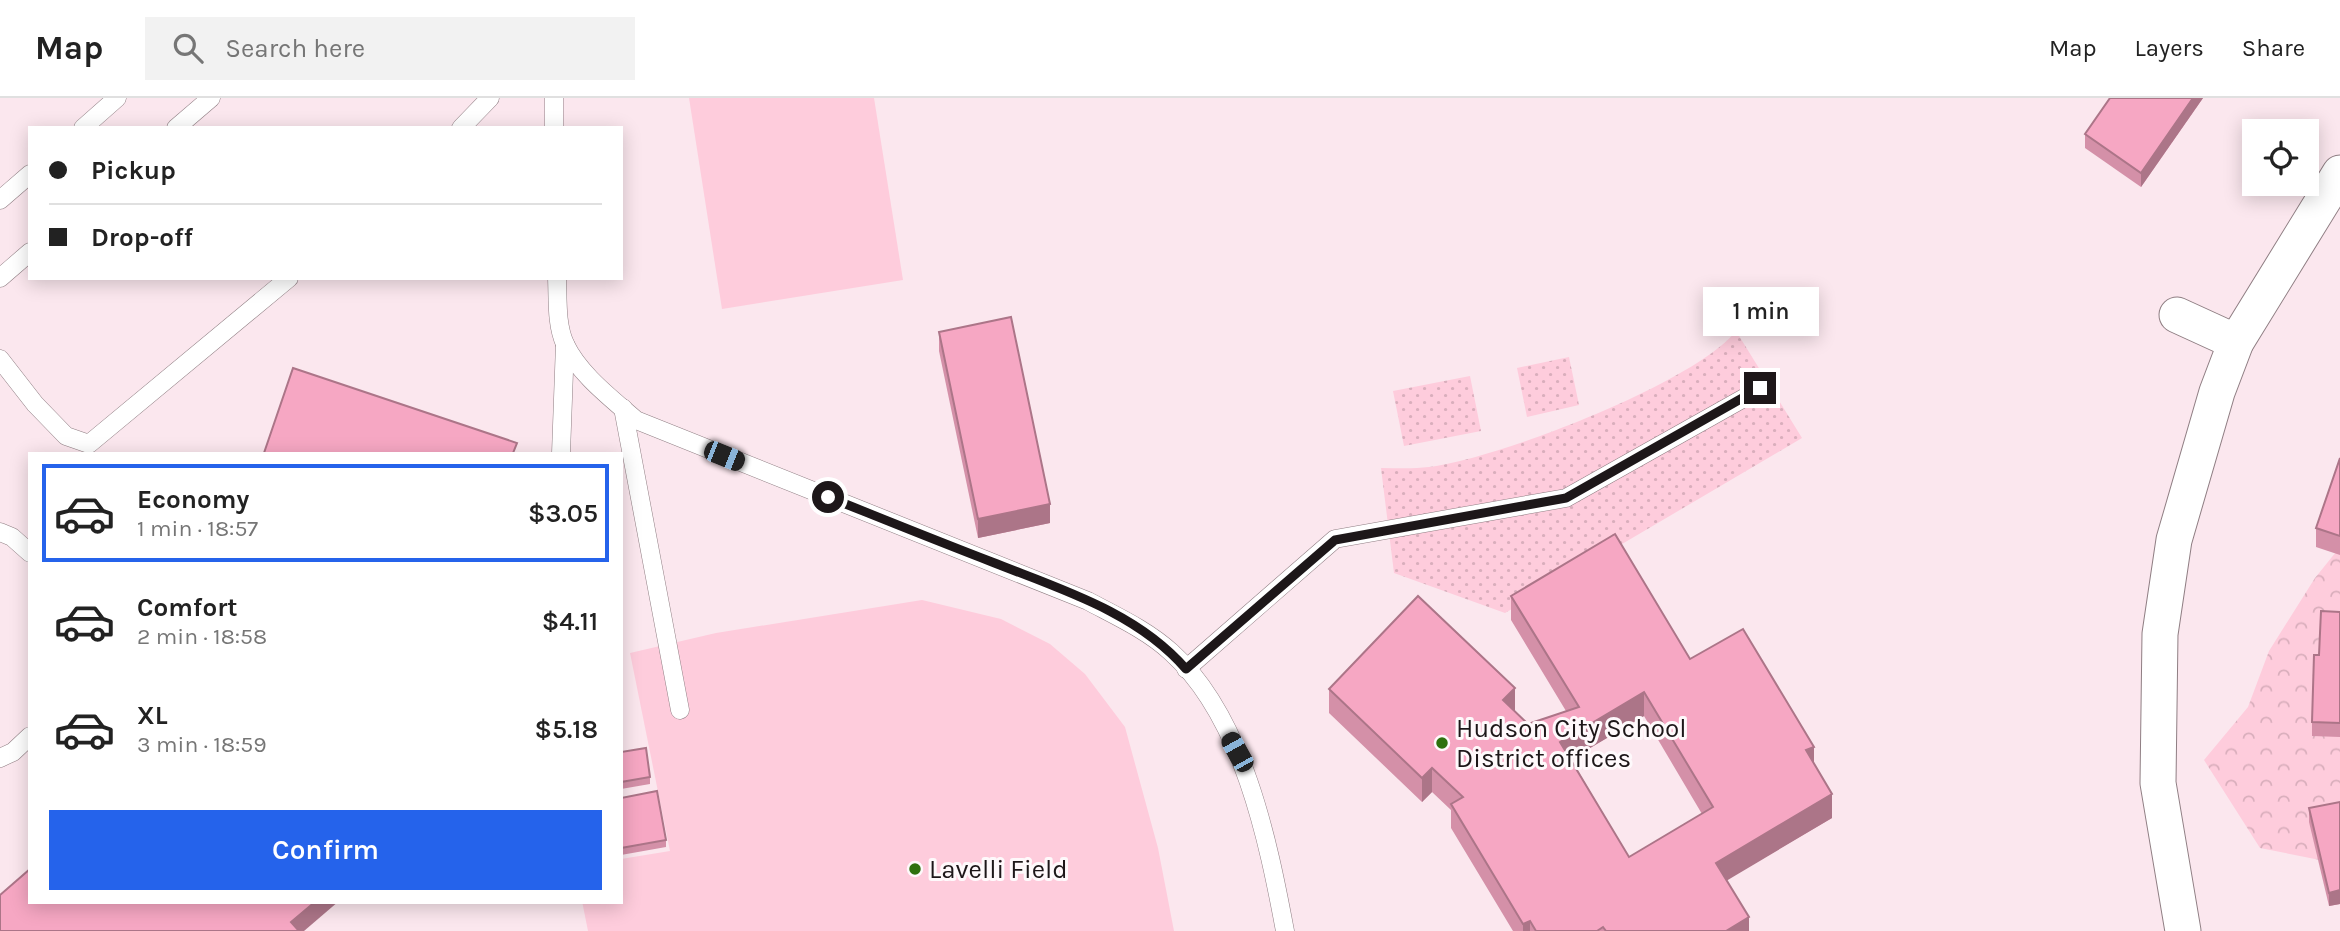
<!DOCTYPE html>
<html lang="en">
<head>
<meta charset="utf-8">
<style>
  body { margin:0; font-family:Karla,sans-serif; background:#f2f2f2; color:#222; height:100vh; display:flex; flex-direction:column; font-size:26px; white-space:nowrap }
  * { box-sizing:border-box; margin:0 }
  p { font-size:23px; color:#767676 }
  .icon { flex:none; width:38px; height:38px; fill:none; stroke:currentColor; stroke-width:2; stroke-linecap:round; stroke-linejoin:round }
  .map { position:relative; flex:1; overflow:hidden }
  .drawer { position:absolute; left:28px; top:354px; width:595px; height:452px; display:flex; flex-direction:column; background:#fff; border-radius:0px; box-shadow:0 4px 18px #0003 }
  .drawer>* { flex:none }
  .top-card { position:absolute; left:28px; top:28px; width:595px; height:154px; border-radius:0px; box-shadow:0 4px 18px #0003; display:grid; align-content:center; height:154px; padding:0 21px; background:#fff }
  .tools { position:absolute; left:2242px; top:21px; display:grid; gap:14px }
  .tools a { display:grid; place-items:center; width:77px; height:77px; border-radius:0px; background:#fff; box-shadow:0 4px 18px #0003; font-size:35px }
  .end { position:absolute; width:32px; height:32px; margin:-16px; border:9px solid #1d1719; background:#fff; box-shadow:0 0 0 4px #fff }
  .from { border-radius:50% }
  .bubble { position:absolute; height:49px; border-radius:0px; background:#fff; box-shadow:0 4px 18px #0003; font-size:23px; font-weight:600; line-height:49px; text-align:center }
  .car { position:absolute; width:21px; height:42px; margin:-21px -10px; border-radius:9px; box-shadow:0 0 5px 2px #0007; background:linear-gradient(#222 24%,#8ab4d8 0 40%,#222 0 76%,#8ab4d8 0 86%,#222 0) }
  .top-card b { display:flex; align-items:center; gap:24px; height:66px; font-size:26px }
  .top-card b+b { border-top:2px solid #e0e0e0 }
  .top-card i { width:18px; height:18px; background:#222 }
  ul { padding:12px 0 0; list-style:none }
  li { display:flex; align-items:center; gap:21px; height:98px; margin:0 14px 10px; padding:0 7px; border:4px solid transparent; border-radius:0px }
  li div { flex:1 }
  li b { display:block; font-size:26px }
  li em { font-style:normal; font-weight:600 }
  li.current { border-color:#2563eb }
  li>.icon { width:63px; height:63px; stroke-width:1.5 }
  .primary-button { display:flex; gap:14px; margin-top:auto; padding:14px 21px }
  .primary-button a { flex:1; height:80px; border-radius:0px; background:#2563eb; color:#fff; font-size:28px; font-weight:600; line-height:80px; text-align:center }
  header { display:flex; align-items:center; gap:42px; box-sizing:border-box; height:98px; padding:0 35px; background:#fff; border-bottom:2px solid #e0e0e0 }
  header strong { font-size:33px }
  nav { display:flex; gap:38px; margin-inline-start:auto; font-size:24px }
  .search { width:490px; height:63px; background:#f2f2f2; display:flex; align-items:center; gap:18px; box-sizing:border-box; padding:0 24px; border-radius:0px; color:#767676; font-size:26px }
  .map>svg:first-child { display:block }
  .grass { fill:#feccdc }
  .forest { fill:url(#forest-crowns) }
  .park { fill:url(#park-dots) }
  .lines { fill:none; stroke-linecap:round; stroke-linejoin:round }
  .lane-casing { stroke:#8f7e83; stroke-width:19 }
  .street-casing { stroke:#8f7e83; stroke-width:37 }
  .lane { stroke:#fff; stroke-width:18 }
  .street { stroke:#fff; stroke-width:35 }
  .wall { fill:#d490a8; fill-rule:evenodd }
  .shaded-wall { fill:#ac7588 }
  .building { fill:#f6a7c3; stroke:#ac7588; stroke-width:2; fill-rule:evenodd }
  .route { stroke:#1d1719; stroke-width:9 }
  .poi-dot { fill:#2e710e; stroke:#fef9fb; stroke-width:2.5 }
  .labels { text-anchor:middle; dominant-baseline:central; stroke-width:6; stroke-linejoin:round; paint-order:stroke }
  .poi-label { font-size:26px; fill:#1d1719; stroke:#fef9fb; text-anchor:start }
</style>
</head>
<body>
<header>
<strong>Map</strong>
<div class="search"><svg class="icon" aria-label="search" viewBox="0 0 24 24"><circle cx="10" cy="10" r="6"/><path d="M15 15l6 6"/></svg>Search here</div>
<nav><a>Map</a><a>Layers</a><a>Share</a></nav>
</header>
<div class="map">
<svg width="2340" height="833" viewBox="0 0 2340 833">
  <defs>
    <pattern id="forest-crowns" width="20" height="18" patternUnits="userSpaceOnUse" patternTransform="scale(1.75)"><rect width="20" height="18" fill="#feccdc"/><path d="M2 6a3 3 0 1 1 6 0M12 15a3 3 0 1 1 6 0" fill="none" stroke="#d9aebc"/></pattern>
    <pattern id="park-dots" width="8" height="8" patternUnits="userSpaceOnUse" patternTransform="scale(1.75)"><rect width="8" height="8" fill="#feccdc"/><path d="M2 2h.1M6 6h.1" fill="none" stroke="#d9aebc" stroke-width="1.8" stroke-linecap="round"/></pattern>
  </defs>
  <rect width="100%" height="100%" fill="#fbe7ee"/>
  <!-- grass -->
  <g class="grass">
    <path d="M689 0H874L903 182 722 211Z"/>
    <path d="M922 502 1001 521 1050 546 1085 576 1125 629 1158 750 1174 833H588L582 803H621V761L670 753 630 555 716 535Z"/>
  </g>
  <!-- forest -->
  <path class="forest" d="M2340 449V766L2260 750 2204 662 2248 609 2269 553 2315 480Z"/>
  <!-- park -->
  <g class="park">
    <path d="M1736 233 1802 340 1505 515 1394 475 1381 370C1396 370 1413 371 1429 369 1497 361 1695 285 1736 233Z"/>
    <path d="M1569 259 1579 307 1527 319 1517 270Z"/>
    <path d="M1470 278 1481 333 1404 348 1393 293Z"/>
  </g>
  <g class="lines">
    <!-- lane casing -->
    <g class="lane-casing">
      <g id="lane">
        <path d="M554 0V30"/>
        <path d="M83 30 117 0"/>
        <path d="M176 30 211 0"/>
        <path d="M461 30 490 0"/>
        <path d="M0 102 30 76"/>
        <path d="M0 180 30 154"/>
        <path d="M557 180C558 201 556 226 565 246 579 276 611 300 636 322L1088 503C1116 518 1147 532 1171 554 1243 619 1268 742 1285 833"/>
        <path d="M0 261 35 306 66 338 89 346 289 180"/>
        <path d="M623 310 680 612"/>
        <path d="M561 355 565 246"/>
        <path d="M0 434 12 439 30 455"/>
        <path d="M1186 571 1335 441 1566 400 1760 291"/>
        <path d="M0 660 13 654 30 638"/>
      </g>
    </g>
    <!-- street casing -->
    <g class="street-casing">
      <g id="street">
        <path d="M2177 217 2236 244"/>
        <path d="M2183 833 2158 685 2160 536 2174 442 2217 294 2236 244 2340 75"/>
      </g>
    </g>
    <!-- lane -->
    <use href="#lane" class="lane"/>
    <!-- street -->
    <use href="#street" class="street"/>
  </g>
  <!-- wall -->
  <g class="wall">
    <path d="M2110 0H2203L2141 89 2085 50V36Z"/>
    <path d="M939 234 1050 425 978 440 939 253Z"/>
    <path d="M2340 360V457L2316 449V430Z"/>
    <path d="M1511 498 1690 561 1814 666 1832 720 1726 782 1749 833H1513L1451 730V712L1432 694 1422 704 1329 615V591L1515 614 1528 626 1566 613 1511 522ZM1644 618 1702 716 1629 759 1571 661Z"/>
    <path d="M2340 514V639L2312 638V624L2319 557Z"/>
    <path d="M621 654 650 679V686L621 691Z"/>
    <path d="M621 700 666 742V749L621 757Z"/>
    <path d="M2340 704V806L2329 808 2309 724V710Z"/>
  </g>
  <!-- shaded-wall -->
  <g class="shaded-wall">
    <path d="M2193 0H2203L2141 89V75Z"/>
    <path d="M1050 406V425L978 440V421Z"/>
    <path d="M1515 590V614L1503 602Z"/>
    <path d="M1644 594V618L1560 668V644Z"/>
    <path d="M1814 649V673L1806 652Z"/>
    <path d="M1432 670V694L1422 704V680Z"/>
    <path d="M1832 696V720L1716 789V765Z"/>
    <path d="M2340 792V806L2329 808V795Z"/>
    <path d="M316 803H339L304 833H291V824Z"/>
    <path d="M1749 819V833H1726Z"/>
    <path d="M1530 823V833H1523V826Z"/>
  </g>
  <!-- building -->
  <g class="building">
    <path d="M2110 0H2193L2141 75 2085 36Z"/>
    <path d="M1011 219 1050 406 978 421 939 234Z"/>
    <path d="M293 270 517 345 513 355H264Z"/>
    <path d="M2340 360V438L2316 430Z"/>
    <path d="M1615 436 1690 561 1743 531 1814 649 1806 652 1832 696 1716 765 1749 819 1726 833H1606L1603 829 1597 833H1536L1530 823 1523 826 1451 706 1463 699 1432 670 1422 680 1329 591 1418 498 1515 590 1503 602 1528 626 1579 609 1511 498ZM1644 594 1713 709 1629 759 1560 644Z"/>
    <path d="M2321 513 2340 514V625L2312 624 2314 557H2319Z"/>
    <path d="M646 650 650 679 621 684V654Z"/>
    <path d="M657 693 666 742 621 750V700Z"/>
    <path d="M2340 704V792L2329 795 2309 710Z"/>
    <path d="M30 771V803H316L291 824 299 833H0V797Z"/>
  </g>
  <g class="lines">
    <!-- route -->
    <path class="route" d="M828 399C883 421 937 443 992 464 1060 491 1137 514 1186 571L1335 442 1566 400 1760 290"/>
  </g>
  <!-- markers -->
  <g class="poi-dot">
    <circle cx="1442" cy="645" r="7"/>
    <circle cx="915" cy="771" r="7"/>
  </g>
  <g class="labels">
    <!-- poi labels -->
    <g class="poi-label">
      <text x="1456" y="630">Hudson City School<tspan x="1456" dy="30">District offices</tspan></text>
      <text x="929" y="771">Lavelli Field</text>
    </g>
  </g>
</svg>
<div class="tools">
<a><svg class="icon" aria-label="locate" viewBox="0 0 24 24"><circle cx="12" cy="12" r="6"/><path d="M12 2v4M12 18v4M2 12h4M18 12h4"/></svg></a>
</div>
<i class="end from" style="left:828px;top:399px"></i>
<i class="end" style="left:1760px;top:290px"></i>
<div class="bubble" style="left:1703px;top:189px;width:116px">1 min</div>
<i class="car" style="left:724px;top:358px;rotate:112deg"></i>
<i class="car" style="left:1237px;top:654px;rotate:331deg"></i>
<div class="top-card">
<b><i class="from"></i>Pickup</b>
<b><i></i>Drop-off</b>
</div>
<section class="drawer">
<ul>
<li class="current"><svg class="icon" aria-label="car" viewBox="0 0 24 24"><path d="M5 17H2v-5l4-1 3-4h7l3 4 3 1v5h-3M9 17h6M6 11h13"/><circle cx="7" cy="17" r="2"/><circle cx="17" cy="17" r="2"/></svg><div><b>Economy</b><p>1 min · 18:57</p></div><em>$3.05</em></li>
<li><svg class="icon" aria-label="car" viewBox="0 0 24 24"><path d="M5 17H2v-5l4-1 3-4h7l3 4 3 1v5h-3M9 17h6M6 11h13"/><circle cx="7" cy="17" r="2"/><circle cx="17" cy="17" r="2"/></svg><div><b>Comfort</b><p>2 min · 18:58</p></div><em>$4.11</em></li>
<li><svg class="icon" aria-label="car" viewBox="0 0 24 24"><path d="M5 17H2v-5l4-1 3-4h7l3 4 3 1v5h-3M9 17h6M6 11h13"/><circle cx="7" cy="17" r="2"/><circle cx="17" cy="17" r="2"/></svg><div><b>XL</b><p>3 min · 18:59</p></div><em>$5.18</em></li>
</ul>
<div class="primary-button"><a>Confirm</a></div>
</section>
</div>
</body>
</html>
